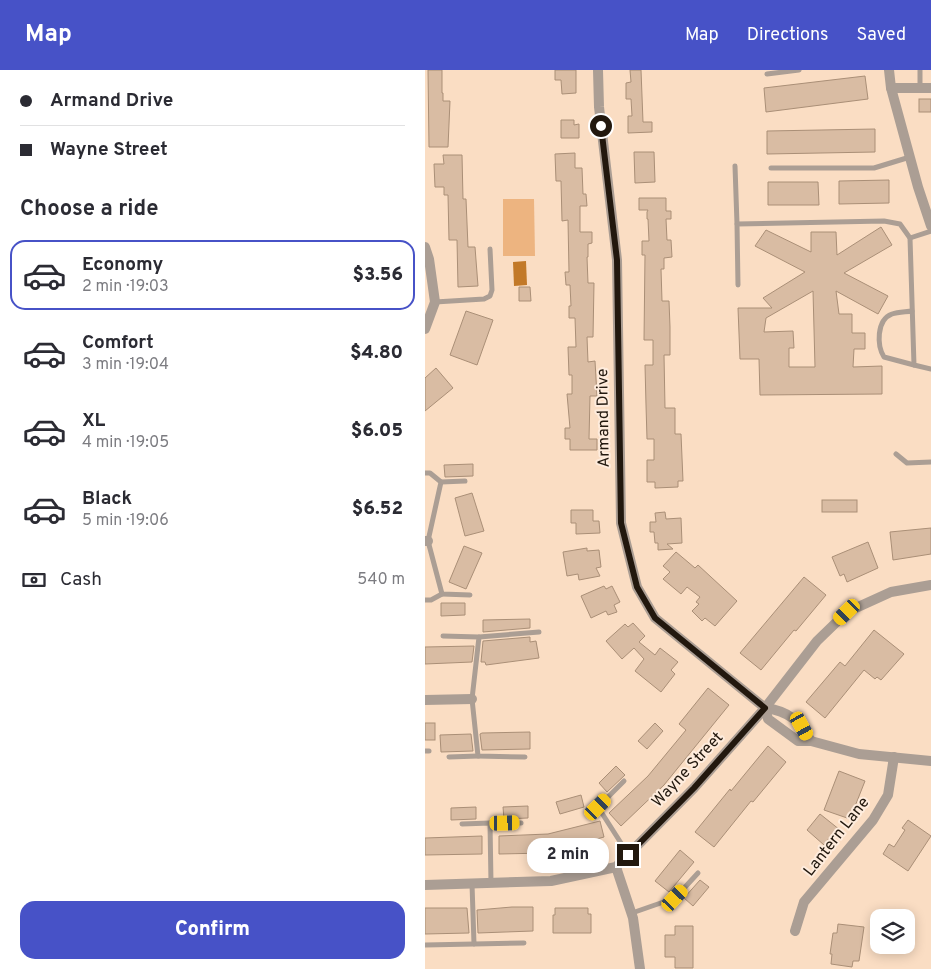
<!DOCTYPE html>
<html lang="en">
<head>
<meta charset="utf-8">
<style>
  body { margin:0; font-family:Overpass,sans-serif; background:#f7f7f7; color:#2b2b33; height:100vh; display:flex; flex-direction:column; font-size:19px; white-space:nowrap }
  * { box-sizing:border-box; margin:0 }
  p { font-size:16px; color:#7c7c81 }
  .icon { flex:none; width:28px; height:28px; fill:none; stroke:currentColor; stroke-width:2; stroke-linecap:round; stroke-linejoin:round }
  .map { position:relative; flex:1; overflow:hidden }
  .panel { display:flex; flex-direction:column; background:#fff; width:425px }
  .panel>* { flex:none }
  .banner { display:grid; align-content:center; height:110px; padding:0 20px; background:#fff }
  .buttons { position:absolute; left:445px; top:839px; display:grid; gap:10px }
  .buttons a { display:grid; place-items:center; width:45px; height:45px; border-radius:10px; background:#fff; box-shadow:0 2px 12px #0003; font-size:25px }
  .end { position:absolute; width:22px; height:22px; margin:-11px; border:6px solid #22180e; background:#fff; box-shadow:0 0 0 2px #fff }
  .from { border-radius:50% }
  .bubble { position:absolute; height:35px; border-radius:15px; background:#fff; box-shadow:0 2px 12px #0003; font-size:16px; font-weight:800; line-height:35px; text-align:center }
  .car { position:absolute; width:15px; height:30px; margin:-15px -8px; border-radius:6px; box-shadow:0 0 4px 1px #0007; background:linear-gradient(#f5c518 24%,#345 0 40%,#f5c518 0 76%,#345 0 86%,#f5c518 0) }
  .banner b { display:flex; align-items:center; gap:18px; height:48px; font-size:19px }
  .banner b+b { border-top:1px solid #e1e1e2 }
  .banner i { width:12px; height:12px; background:#2b2b33 }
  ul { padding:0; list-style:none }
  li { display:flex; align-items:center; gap:15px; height:70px; margin:0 10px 8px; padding:0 10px; border:2px solid transparent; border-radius:15px }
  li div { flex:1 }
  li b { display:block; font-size:19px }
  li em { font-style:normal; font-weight:800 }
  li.on { border-color:#4752c7 }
  li>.icon { width:45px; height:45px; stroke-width:1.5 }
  h2 { padding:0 20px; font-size:22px; line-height:60px }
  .pay { display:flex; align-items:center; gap:12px; height:55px; padding:0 20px; font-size:19px }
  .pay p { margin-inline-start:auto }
  .primary-button { display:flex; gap:10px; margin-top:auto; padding:10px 20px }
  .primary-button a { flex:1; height:58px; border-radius:15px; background:#4752c7; color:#fff; font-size:20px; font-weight:800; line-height:58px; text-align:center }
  header { display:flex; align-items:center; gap:30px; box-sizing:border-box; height:70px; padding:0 25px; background:#4752c7; color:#fff }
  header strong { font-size:24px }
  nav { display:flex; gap:28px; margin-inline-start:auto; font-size:18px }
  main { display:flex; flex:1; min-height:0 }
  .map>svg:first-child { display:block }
  .green { fill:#edb480 }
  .water { fill:#c27928 }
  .building { fill:#d9bca3; stroke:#aa8f77; fill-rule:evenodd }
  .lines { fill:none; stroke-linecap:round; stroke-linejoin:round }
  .service { stroke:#ab9e94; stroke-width:5 }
  .minor { stroke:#ab9e94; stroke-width:10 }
  .route { stroke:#22180e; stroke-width:6 }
  .labels { text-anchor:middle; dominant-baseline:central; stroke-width:4; stroke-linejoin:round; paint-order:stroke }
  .street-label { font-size:16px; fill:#22180e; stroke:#feecdd }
</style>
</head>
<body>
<header>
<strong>Map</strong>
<nav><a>Map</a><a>Directions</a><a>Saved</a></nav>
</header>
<main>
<section class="panel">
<div class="banner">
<b><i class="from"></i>Armand Drive</b>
<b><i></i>Wayne Street</b>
</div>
<h2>Choose a ride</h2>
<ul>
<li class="on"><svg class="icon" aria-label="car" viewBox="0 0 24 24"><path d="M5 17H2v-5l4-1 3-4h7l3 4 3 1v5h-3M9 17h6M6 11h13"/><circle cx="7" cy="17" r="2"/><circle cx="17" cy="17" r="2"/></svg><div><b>Economy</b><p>2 min · 19:03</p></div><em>$3.56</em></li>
<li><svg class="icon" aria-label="car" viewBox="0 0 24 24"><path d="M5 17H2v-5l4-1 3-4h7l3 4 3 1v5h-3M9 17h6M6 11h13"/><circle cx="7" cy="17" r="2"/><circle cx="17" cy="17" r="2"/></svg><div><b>Comfort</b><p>3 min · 19:04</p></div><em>$4.80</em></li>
<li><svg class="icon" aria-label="car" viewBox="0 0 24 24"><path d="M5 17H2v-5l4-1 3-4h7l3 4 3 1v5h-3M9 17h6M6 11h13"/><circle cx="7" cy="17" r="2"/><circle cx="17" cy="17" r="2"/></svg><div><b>XL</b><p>4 min · 19:05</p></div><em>$6.05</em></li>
<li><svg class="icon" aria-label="car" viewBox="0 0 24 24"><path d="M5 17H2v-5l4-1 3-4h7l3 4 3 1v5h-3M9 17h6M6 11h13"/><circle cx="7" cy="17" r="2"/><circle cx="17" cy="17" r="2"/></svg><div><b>Black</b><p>5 min · 19:06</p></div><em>$6.52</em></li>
</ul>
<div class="pay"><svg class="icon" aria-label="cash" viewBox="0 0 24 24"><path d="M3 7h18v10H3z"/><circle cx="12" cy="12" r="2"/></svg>Cash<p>540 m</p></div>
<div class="primary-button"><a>Confirm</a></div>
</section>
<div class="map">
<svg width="506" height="899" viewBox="0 0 506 899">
  <rect width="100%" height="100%" fill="#faddc3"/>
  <!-- green -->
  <path class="green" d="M78 129H109L110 186H78Z"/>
  <!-- water -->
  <path class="water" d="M101 191 102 215 89 216 88 192Z"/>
  <!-- building -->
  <g class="building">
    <path d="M3 0H17V23H18V31H25L23 77H4Z"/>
    <path d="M130 0H151V23L137 24 136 10H130Z"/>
    <path d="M205 0H216L218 52H227V62L203 63V46H207L206 29H201V13L206 12Z"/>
    <path d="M440 6 443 29 341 42 339 18Z"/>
    <rect x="494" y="29" width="12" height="13"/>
    <path d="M136 50H149V55L154 54V68H136Z"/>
    <path d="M450 59V82L342 84V61Z"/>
    <path d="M209 82H229L230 112 210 113Z"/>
    <path d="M150 83V98H157L158 124H161L162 136H155V162H167V173L163 174V187H162L163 213H169L168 267H162L163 292 170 291 172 326H165L164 369H172V380H145V369H140V358H145L142 324H147V305H144L143 277H151L150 248H144V236H146L145 215H141L140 202H144L143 150 137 151 136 111H131L130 84Z"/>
    <path d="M18 85H37L38 129H41L43 177H50L53 216 33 217 32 170H24L23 125H19V117H10L9 94H19Z"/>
    <path d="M464 110V133L414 134V111Z"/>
    <path d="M343 112H393L394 135H343Z"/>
    <path d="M214 128H241V141H246V149H241L242 170H246L247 187 239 188V199H236L237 231H244L245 257V285H239L240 338H250V364H256L258 411H253V417L230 418V412H222V390H229V369H222L221 335 220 295H228V270H219L220 185H217V171H224L223 149H222V142L223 140H214Z"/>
    <path d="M456 157 467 175 419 203 463 226 453 244 411 221 414 244H427V263H440V279H429L428 297 457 296V324L335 325 334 289H315L313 238H347L338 228 380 202 330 176 341 160 386 182V162H411L412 185ZM388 221 390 297H364V278H369L368 261 339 262 341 248Z"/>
    <path d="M94 217H105L106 231H94Z"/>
    <path d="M41 241 68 250 52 295 25 285Z"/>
    <path d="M11 298 28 318 0 341V308Z"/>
    <path d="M48 394V406L20 407 19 395Z"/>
    <path d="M47 423 59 461 40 466 30 428Z"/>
    <rect x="397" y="430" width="35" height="12"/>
    <path d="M146 440H168V451H174L175 463 151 464V453H146Z"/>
    <path d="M240 442 241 449 256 448 257 473 242 474 248 479 233 480V473H230L229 462H225V452H231L230 443Z"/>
    <path d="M506 458V484L468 490 465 462Z"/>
    <path d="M443 472 453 498 422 512 419 504 415 506 407 487Z"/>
    <path d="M39 476 57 483 41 519 24 512Z"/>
    <path d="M162 478V481L174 480 176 497 171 498 175 506 154 510 153 504 142 506 138 482Z"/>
    <path d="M251 482 270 498 273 495 312 531 290 556 280 548 277 551 267 541 274 534 271 532 275 527 262 517 256 524 238 509 245 502 238 496Z"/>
    <path d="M379 507 401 525 371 561 369 560 336 600 315 583Z"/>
    <path d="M179 516 181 519 187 516 195 532 189 535 192 542 183 545 181 541 166 548 156 526Z"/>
    <path d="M16 533H40V545L16 546Z"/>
    <path d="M105 549V558L58 562V550Z"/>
    <path d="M208 553 220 566 214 572 230 585 235 578 253 592 246 600 250 604 236 622 210 601 219 589 209 578 197 589 181 571 200 554 203 557Z"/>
    <path d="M449 560 479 584 456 610 452 607 450 609 439 600 400 648 381 632 415 592 420 596Z"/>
    <path d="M105 567V572L111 571 114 588 61 595 60 592H56L58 571Z"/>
    <path d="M49 576 47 592 0 594V577Z"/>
    <path d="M283 618 304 635 239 715 196 756 184 743 223 706 261 660 254 654Z"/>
    <rect x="0" y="653" width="10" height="17"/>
    <path d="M230 653 238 661 222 679 213 671Z"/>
    <path d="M105 662V679L57 680 55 664 57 663Z"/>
    <path d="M46 664 48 681 16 682 15 665Z"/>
    <path d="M343 676 361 692 328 732 326 731 289 777 270 762 305 719 306 721Z"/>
    <path d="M191 696 200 705 182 722 174 713Z"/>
    <path d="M414 701 440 711 425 749 399 740Z"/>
    <path d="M156 725 159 737 135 744 131 732Z"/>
    <path d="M103 736V748L79 749 78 737Z"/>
    <path d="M51 737V749L26 750V738Z"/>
    <path d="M395 744 415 760 407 769 405 767 399 775 382 760Z"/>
    <path d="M483 750 506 766 483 801 458 784 464 774 469 777 480 760 477 758Z"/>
    <path d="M175 751 179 767 122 783 74 784V766L123 764Z"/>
    <path d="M57 766V784L0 785V768Z"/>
    <path d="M255 780 269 792 244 822 230 811Z"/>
    <path d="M275 810 284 817 268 836 259 828Z"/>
    <path d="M87 837H108V861L53 863 52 840Z"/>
    <path d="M0 838H42L44 863 0 864Z"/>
    <path d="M130 838H163V844H166V863H128V845H130Z"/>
    <path d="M413 854 439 857 434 891H428L427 897 406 894 407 884H405L408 863H412Z"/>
    <path d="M250 856H268V898H250V887H240V865H250Z"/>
  </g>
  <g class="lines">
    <!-- service -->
    <g class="service">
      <path d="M342 4 374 0"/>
      <path d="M495 18V0"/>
      <path d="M310 96 312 154"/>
      <path d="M346 98H449L485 87"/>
      <path d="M485 168 506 161"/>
      <path d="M313 215 312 154 459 151 475 154 485 168 489 295 506 299"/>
      <path d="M10 232 59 229 65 226 67 220 65 179"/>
      <path d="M487 241C481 242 473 242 467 244 451 250 452 276 459 287L489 295"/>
      <path d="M471 384 482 393 506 392"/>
      <path d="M0 403H5L16 412 3 471 17 524 45 525"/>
      <path d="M16 412 40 411"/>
      <path d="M0 530H6L17 524"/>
      <path d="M18 566 54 567 47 629 53 686 100 687"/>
      <path d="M54 567 114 562"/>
      <path d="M0 681H4"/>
      <path d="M24 687 53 686"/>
      <path d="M199 711 173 737 203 784"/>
      <path d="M65 753H96"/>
      <path d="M37 754 65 753 66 813"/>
      <path d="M47 814 49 874 99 873"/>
      <path d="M207 843 250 828 273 803"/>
      <path d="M0 875 49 874"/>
    </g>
    <!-- minor -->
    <g class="minor">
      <path d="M173 0 174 37 192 190 196 453 212 517 230 548 340 638"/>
      <path d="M464 0 466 18 493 117 506 156"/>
      <path d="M466 18H506"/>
      <path d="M0 177 4 189 10 232 0 259"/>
      <path d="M0 471H3"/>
      <path d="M0 630 47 629"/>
      <path d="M340 638 343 649 373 671H386L434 684 506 691"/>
      <path d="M340 638C364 641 374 651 386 671"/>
      <path d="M191 797 208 848 215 899"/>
      <path d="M0 815 126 811 191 797 269 718 340 638 392 571 422 542 466 522 506 515"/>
      <path d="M370 861 379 832 448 750 463 725 469 687"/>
    </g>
  </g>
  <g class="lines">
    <!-- route -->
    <path class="route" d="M176 56 192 190 196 453 212 517 230 548 340 638 269 718 203 785"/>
  </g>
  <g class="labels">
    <!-- street labels -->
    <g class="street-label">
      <text transform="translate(179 348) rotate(-91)">Armand Drive</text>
      <text transform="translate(263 700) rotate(-47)">Wayne Street</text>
      <text transform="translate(412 767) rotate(-52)">Lantern Lane</text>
    </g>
  </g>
</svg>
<div class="buttons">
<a><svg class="icon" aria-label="layers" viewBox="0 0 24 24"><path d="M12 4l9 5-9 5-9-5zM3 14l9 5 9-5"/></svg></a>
</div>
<i class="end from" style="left:176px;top:56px"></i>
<i class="end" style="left:203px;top:785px"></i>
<div class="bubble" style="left:102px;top:768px;width:82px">2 min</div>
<i class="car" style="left:422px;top:542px;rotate:226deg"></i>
<i class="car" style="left:377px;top:656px;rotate:151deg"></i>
<i class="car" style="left:173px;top:737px;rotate:45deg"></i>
<i class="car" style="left:80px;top:753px;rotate:89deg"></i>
<i class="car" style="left:250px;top:828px;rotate:43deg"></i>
</div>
</main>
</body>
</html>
